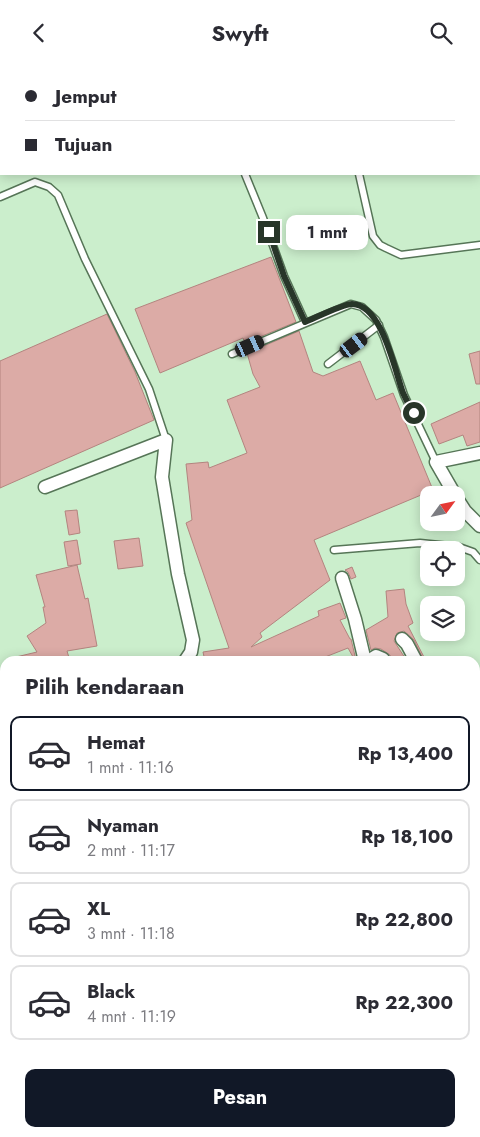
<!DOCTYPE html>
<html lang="id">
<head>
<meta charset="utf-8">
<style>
  body { margin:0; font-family:Jost,sans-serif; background:#f2f2f3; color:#2b2b33; height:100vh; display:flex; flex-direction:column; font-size:19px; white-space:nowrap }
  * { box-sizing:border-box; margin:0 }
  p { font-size:16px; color:#7c7c81 }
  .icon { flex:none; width:28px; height:28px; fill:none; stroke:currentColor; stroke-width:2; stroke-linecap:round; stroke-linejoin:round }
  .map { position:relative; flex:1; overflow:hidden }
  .side { position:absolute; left:0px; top:591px; width:480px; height:481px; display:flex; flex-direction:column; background:#fff; border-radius:15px 15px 0 0; box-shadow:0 2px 12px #0003 }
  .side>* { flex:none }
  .guide { position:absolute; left:0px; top:0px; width:480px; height:110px; box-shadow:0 2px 12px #0003; display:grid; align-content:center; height:110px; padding:0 25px; background:#fff }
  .needle { width:32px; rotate:57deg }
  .buttons { position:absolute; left:420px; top:421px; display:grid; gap:10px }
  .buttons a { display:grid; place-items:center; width:45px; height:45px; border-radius:10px; background:#fff; box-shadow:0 2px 12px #0003; font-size:25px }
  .end { position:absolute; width:22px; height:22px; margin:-11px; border:6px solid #283629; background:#fff; box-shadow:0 0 0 2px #fff }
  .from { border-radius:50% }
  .bubble { position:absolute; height:35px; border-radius:10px; background:#fff; box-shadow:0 2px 12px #0003; font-size:16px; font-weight:700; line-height:35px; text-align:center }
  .car { position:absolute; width:15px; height:30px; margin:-15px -8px; border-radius:6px; box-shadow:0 0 4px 1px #0007; background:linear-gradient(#222 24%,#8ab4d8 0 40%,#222 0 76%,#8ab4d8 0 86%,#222 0) }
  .guide b { display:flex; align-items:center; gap:18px; height:48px; font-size:19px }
  .guide b+b { border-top:1px solid #e1e1e2 }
  .guide i { width:12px; height:12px; background:#2b2b33 }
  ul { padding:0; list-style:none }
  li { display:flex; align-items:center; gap:15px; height:75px; margin:0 10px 8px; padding:0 15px; border:2px solid #e1e1e2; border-radius:10px }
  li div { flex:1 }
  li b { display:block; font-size:19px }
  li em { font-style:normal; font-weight:700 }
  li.selected { border-color:#111827 }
  li>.icon { width:45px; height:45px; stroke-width:1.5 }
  h2 { padding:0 25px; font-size:22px; line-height:60px }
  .cta { display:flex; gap:10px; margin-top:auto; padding:10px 25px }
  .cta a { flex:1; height:58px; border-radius:10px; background:#111827; color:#fff; font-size:20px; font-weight:700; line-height:58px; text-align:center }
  header { display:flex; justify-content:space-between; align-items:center; height:65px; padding:0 25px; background:#fff; font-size:22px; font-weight:700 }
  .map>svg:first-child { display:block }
  .built { fill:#bce4bd }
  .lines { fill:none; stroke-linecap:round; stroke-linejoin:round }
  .river { stroke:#6f93e5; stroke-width:22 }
  .building { fill:#dcaba6; stroke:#b3847f }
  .service-casing { stroke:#567557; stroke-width:9 }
  .minor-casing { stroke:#567557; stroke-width:15 }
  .secondary-casing { stroke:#567557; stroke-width:20 }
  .primary-casing { stroke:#fff; stroke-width:22 }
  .service { stroke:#fff; stroke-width:6 }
  .minor { stroke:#fff; stroke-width:12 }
  .secondary { stroke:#d6f2d8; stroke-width:18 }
  .primary { stroke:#ade4b0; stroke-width:20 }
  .route { stroke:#283629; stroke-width:6 }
</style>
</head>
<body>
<header><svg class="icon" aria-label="back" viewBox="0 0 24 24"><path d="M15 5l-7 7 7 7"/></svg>Swyft<svg class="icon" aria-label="search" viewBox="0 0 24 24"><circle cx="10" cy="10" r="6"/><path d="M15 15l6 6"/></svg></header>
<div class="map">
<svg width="480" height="1072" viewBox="0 0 480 1072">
  <rect width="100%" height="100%" fill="#cbeecc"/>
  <!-- built -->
  <path class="built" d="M5 896V1068H105L108 1072H0V899Z"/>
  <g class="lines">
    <!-- river -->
    <g class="river">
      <path d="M224 1 225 0"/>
      <path d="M0 62 1 61"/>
      <path d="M475 958 480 951"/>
      <path d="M436 1068 437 1072"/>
    </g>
  </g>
  <!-- building -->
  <g class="building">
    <path d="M271 192 296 257 245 278 243 273 160 308 135 244Z"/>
    <path d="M107 249 135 307 154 355 0 423V296Z"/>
    <path d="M299 266 313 307 323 311 360 296 376 335 393 328 433 425 314 475 330 515 260 568 262 572 251 582 319 551 318 546 340 538 346 553 340 555 350 574H351L355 591 353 592 348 583 315 596H234L233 592 205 596 203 587 229 583 186 458 192 455 186 399 208 397 209 403 247 388 227 335 260 322 253 309 247 288Z"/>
    <path d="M480 286V319H476L469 289Z"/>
    <path d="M480 337V377L467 381 463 370 439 379 431 359Z"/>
    <path d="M77 445 80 468 69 470 65 446Z"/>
    <path d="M139 473 143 501 118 504 114 476Z"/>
    <path d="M77 475 81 499 68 501 64 477Z"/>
    <path d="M77 500 85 534 88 533 97 581 67 586 70 596H16V592L37 587 27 571 46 558 43 542H45L36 510Z"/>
    <path d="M352 502 356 512 351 514 348 507 345 505Z"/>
    <path d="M404 524 406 539 413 558 408 561 426 596H424L414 575 404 566 397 568 394 576 407 596H392L390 590 381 584 375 583 371 585 366 565 388 552 386 526Z"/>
  </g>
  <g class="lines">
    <!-- service casing -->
    <g class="service-casing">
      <g id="service">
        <path d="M232 0 233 1"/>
        <path d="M189 1 194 0"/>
        <path d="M341 1 342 0"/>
        <path d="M245 109 263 153 284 211 305 257"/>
        <path d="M359 109 373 171 380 180 386 183 401 190 480 180"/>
        <path d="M0 132 35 117 49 122 58 130 85 194 149 324 166 375"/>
        <path d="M232 289 351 239 362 242 376 255 384 272 404 330 436 397"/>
        <path d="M328 299 379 260"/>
        <path d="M334 485 420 478 459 482 473 487 480 495"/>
        <path d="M3 832 5 835"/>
        <path d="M0 898 5 906"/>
        <path d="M0 926 5 924"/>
      </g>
    </g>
    <!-- minor casing -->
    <g class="minor-casing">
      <g id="minor">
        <path d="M45 422 166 375 162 412 178 509 193 575 191 587 185 596"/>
        <path d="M455 430 436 397 480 388"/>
        <path d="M456 432 465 446 480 461"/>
        <path d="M342 513 355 554 364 592 368 596"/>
        <path d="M402 574 407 579 416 596"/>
        <path d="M368 596 376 591 383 594 384 596"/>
        <path d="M0 633 5 638"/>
        <path d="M475 896 480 897"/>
        <path d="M475 1014 480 1013"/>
        <path d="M261 1068 263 1072"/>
        <path d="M293 1068 295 1072"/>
        <path d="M327 1068 329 1072"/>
        <path d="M399 1068 400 1072"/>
      </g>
    </g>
    <!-- secondary casing -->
    <g class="secondary-casing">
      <path id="secondary" d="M475 792 480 795"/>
    </g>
    <!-- primary casing -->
    <g class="primary-casing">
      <g id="primary">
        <path d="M475 624 480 622"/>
        <path d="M0 891 5 888"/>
      </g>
    </g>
    <!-- service -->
    <use href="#service" class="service"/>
    <!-- minor -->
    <use href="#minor" class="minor"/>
    <!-- secondary -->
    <use href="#secondary" class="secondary"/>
    <!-- primary -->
    <use href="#primary" class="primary"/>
  </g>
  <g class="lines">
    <!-- route -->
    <path class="route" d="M269 167 284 211 305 257C315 253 343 239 352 239 382 239 395 306 403 328 406 335 410 342 414 348"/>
  </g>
</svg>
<div class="buttons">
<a><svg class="needle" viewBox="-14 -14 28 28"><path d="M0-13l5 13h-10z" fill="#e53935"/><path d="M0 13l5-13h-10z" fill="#7c7c81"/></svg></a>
<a><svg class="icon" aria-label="locate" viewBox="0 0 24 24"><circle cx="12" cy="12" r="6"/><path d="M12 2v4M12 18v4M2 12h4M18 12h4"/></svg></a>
<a><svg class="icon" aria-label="layers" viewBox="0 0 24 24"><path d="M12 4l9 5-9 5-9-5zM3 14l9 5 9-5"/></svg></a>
</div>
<i class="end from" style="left:414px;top:348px"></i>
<i class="end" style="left:269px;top:167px"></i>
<div class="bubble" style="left:286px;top:150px;width:82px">1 mnt</div>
<i class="car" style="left:354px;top:280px;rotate:53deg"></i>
<i class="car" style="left:250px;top:281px;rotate:66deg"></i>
<div class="guide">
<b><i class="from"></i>Jemput</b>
<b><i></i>Tujuan</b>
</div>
<section class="side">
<h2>Pilih kendaraan</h2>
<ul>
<li class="selected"><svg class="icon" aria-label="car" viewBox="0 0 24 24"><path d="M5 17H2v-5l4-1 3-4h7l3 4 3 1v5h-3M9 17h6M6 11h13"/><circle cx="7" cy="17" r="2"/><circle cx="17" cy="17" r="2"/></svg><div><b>Hemat</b><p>1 mnt · 11:16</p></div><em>Rp 13,400</em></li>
<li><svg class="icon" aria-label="car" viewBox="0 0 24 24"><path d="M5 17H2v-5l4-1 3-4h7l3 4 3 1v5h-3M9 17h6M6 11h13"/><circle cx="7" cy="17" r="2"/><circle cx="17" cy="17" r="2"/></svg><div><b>Nyaman</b><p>2 mnt · 11:17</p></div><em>Rp 18,100</em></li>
<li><svg class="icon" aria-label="car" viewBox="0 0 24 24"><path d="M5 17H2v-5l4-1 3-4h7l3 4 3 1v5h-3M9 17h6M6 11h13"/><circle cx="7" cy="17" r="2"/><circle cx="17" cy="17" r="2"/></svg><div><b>XL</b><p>3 mnt · 11:18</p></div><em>Rp 22,800</em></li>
<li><svg class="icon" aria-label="car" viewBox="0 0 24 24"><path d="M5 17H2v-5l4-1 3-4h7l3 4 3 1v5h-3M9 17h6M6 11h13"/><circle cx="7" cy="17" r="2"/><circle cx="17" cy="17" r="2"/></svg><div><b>Black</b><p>4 mnt · 11:19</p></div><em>Rp 22,300</em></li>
</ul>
<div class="cta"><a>Pesan</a></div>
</section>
</div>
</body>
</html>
